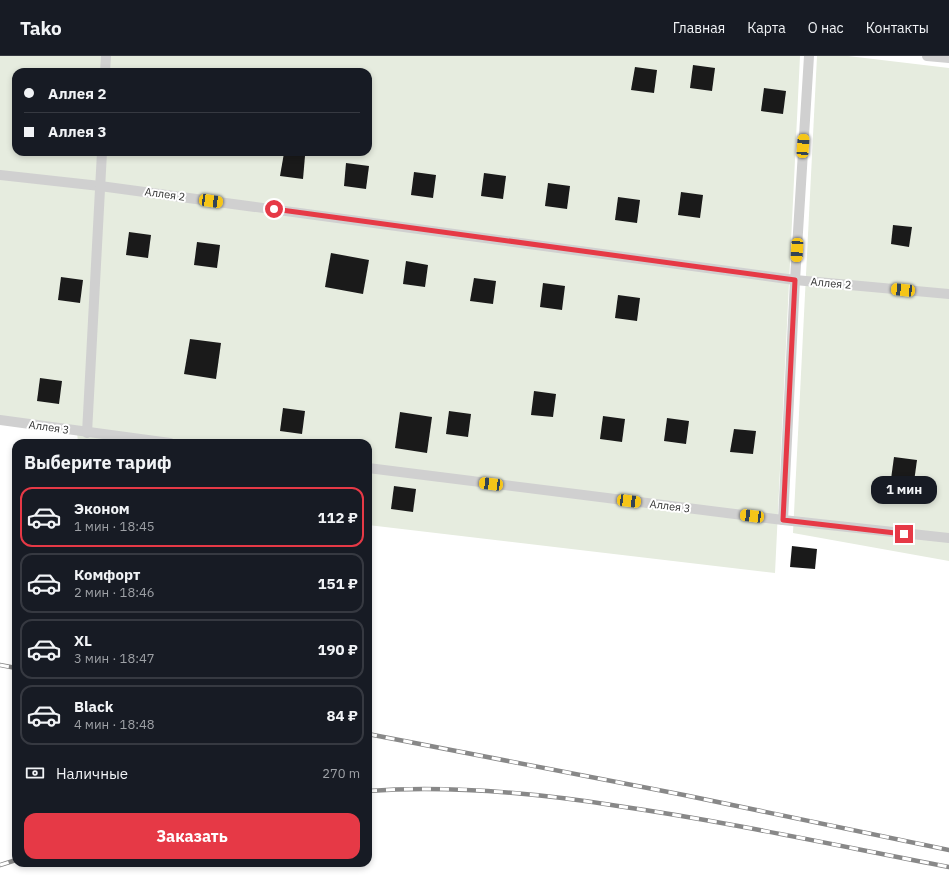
<!DOCTYPE html>
<html lang="ru">
<head>
<meta charset="utf-8">
<style>
  body { margin:0; font-family:"IBM Plex Sans",sans-serif; background:#20242c; color:#f1f3f6; height:100vh; display:flex; flex-direction:column; font-size:15px; white-space:nowrap }
  * { box-sizing:border-box; margin:0 }
  p { font-size:13px; color:#9ea1a6 }
  .icon { flex:none; width:22px; height:22px; fill:none; stroke:currentColor; stroke-width:2; stroke-linecap:round; stroke-linejoin:round }
  .map { position:relative; flex:1; overflow:hidden }
  .panel { position:absolute; left:12px; top:383px; width:360px; height:428px; display:flex; flex-direction:column; background:#171b24; border-radius:12px; box-shadow:0 2px 6px #0003 }
  .panel>* { flex:none }
  .guide { position:absolute; left:12px; top:12px; width:360px; height:88px; border-radius:12px; box-shadow:0 2px 6px #0003; display:grid; align-content:center; height:88px; padding:0 12px; background:#171b24 }
  .end { position:absolute; width:18px; height:18px; margin:-9px; border:5px solid #e63946; background:#fff; box-shadow:0 0 0 2px #fff }
  .from { border-radius:50% }
  .bubble { position:absolute; height:28px; border-radius:12px; background:#171b24; box-shadow:0 2px 6px #0003; font-size:13px; font-weight:700; line-height:28px; text-align:center }
  .car { position:absolute; width:12px; height:24px; margin:-12px -6px; border-radius:5px; box-shadow:0 0 3px 1px #0007; background:linear-gradient(#f5c518 24%,#345 0 40%,#f5c518 0 76%,#345 0 86%,#f5c518 0) }
  .guide b { display:flex; align-items:center; gap:14px; height:38px; font-size:15px }
  .guide b+b { border-top:1px solid #363941 }
  .guide i { width:10px; height:10px; background:#f1f3f6 }
  ul { padding:0; list-style:none }
  li { display:flex; align-items:center; gap:12px; height:60px; margin:0 8px 6px; padding:0 4px; border:2px solid #363941; border-radius:12px }
  li div { flex:1 }
  li b { display:block; font-size:15px }
  li em { font-style:normal; font-weight:700 }
  li.current { border-color:#e63946 }
  li>.icon { width:36px; height:36px; stroke-width:1.5 }
  h2 { padding:0 12px; font-size:18px; line-height:48px }
  .pay { display:flex; align-items:center; gap:10px; height:44px; padding:0 12px; font-size:15px }
  .pay p { margin-inline-start:auto }
  .primary-button { display:flex; gap:8px; margin-top:auto; padding:8px 12px }
  .primary-button a { flex:1; height:46px; border-radius:12px; background:#e63946; color:#fff; font-size:16px; font-weight:700; line-height:46px; text-align:center }
  header { display:flex; align-items:center; gap:24px; box-sizing:border-box; height:56px; padding:0 20px; background:#171b24; border-bottom:1px solid #363941 }
  header strong { font-size:19px }
  nav { display:flex; gap:22px; margin-inline-start:auto; font-size:14px }
  .map>svg:first-child { display:block }
  .green { fill:#e6ecdf; fill-rule:evenodd }
  .building { fill:#1a1a1a }
  .lines { fill:none; stroke-linecap:round; stroke-linejoin:round }
  .lane { stroke:#d0d0d0; stroke-width:10 }
  .rail-casing { stroke:#888; stroke-width:4.5 }
  .rail { stroke:#fff; stroke-width:3; stroke-dasharray:9; stroke-linecap:butt }
  .route { stroke:#e63946; stroke-width:5 }
  .labels { text-anchor:middle; dominant-baseline:central; stroke-width:4; stroke-linejoin:round; paint-order:stroke }
  .street-label { font-size:11px; fill:#333; stroke:#fff }
</style>
</head>
<body>
<header>
<strong>Tako</strong>
<nav><a>Главная</a><a>Карта</a><a>О нас</a><a>Контакты</a></nav>
</header>
<div class="map">
<svg width="949" height="823" viewBox="0 0 949 823">
  <rect width="100%" height="100%" fill="#fff"/>
  <!-- green -->
  <g class="green">
    <path d="M0 0H800L775 517 368 469V387H78L77 375 0 368ZM16 16H368V96H16Z"/>
    <path d="M817 0H848L949 12V505L793 477Z"/>
  </g>
  <!-- building -->
  <g class="building">
    <path d="M693 9 715 12 712 35 690 32Z"/>
    <path d="M635 11 657 14 654 37 631 34Z"/>
    <path d="M764 32 786 35 783 58 761 55Z"/>
    <path d="M284 97 305 100 303 123 280 120Z"/>
    <path d="M346 107 369 110 366 133 344 130Z"/>
    <path d="M414 116 436 119 433 142 411 139Z"/>
    <path d="M484 117 506 120 503 143 481 140Z"/>
    <path d="M548 127 570 130 567 153 545 150Z"/>
    <path d="M681 136 703 139 700 162 678 159Z"/>
    <path d="M618 141 640 144 637 167 615 164Z"/>
    <path d="M893 169 912 171 909 191 891 188Z"/>
    <path d="M129 176 151 179 148 202 126 199Z"/>
    <path d="M197 186 220 189 217 212 194 209Z"/>
    <path d="M331 197 369 204 363 238 325 231Z"/>
    <path d="M406 205 428 209 425 231 403 228Z"/>
    <path d="M61 221 83 224 80 247 58 244Z"/>
    <path d="M474 222 496 225 493 248 470 245Z"/>
    <path d="M543 227 565 230 562 254 540 251Z"/>
    <path d="M618 239 640 242 637 265 615 262Z"/>
    <path d="M190 283 221 287 216 323 184 318Z"/>
    <path d="M40 322 62 325 59 348 37 345Z"/>
    <path d="M534 335 556 338 553 361 531 359Z"/>
    <path d="M283 352 305 355 302 378 280 375Z"/>
    <path d="M449 355 471 358 468 381 446 378Z"/>
    <path d="M400 356 432 361 427 397 395 392Z"/>
    <path d="M603 360 625 363 622 386 600 383Z"/>
    <path d="M667 362 689 365 686 388 664 385Z"/>
    <path d="M734 373 756 375 753 398 730 396Z"/>
    <path d="M894 401 917 404 914 426 891 423Z"/>
    <path d="M394 430 416 433 413 456 391 453Z"/>
    <path d="M792 490 817 493 815 513 790 511Z"/>
  </g>
  <g class="lines">
    <!-- lane -->
    <g class="lane">
      <path d="M927 0 949 2"/>
      <path d="M105 16 106 0"/>
      <path d="M0 119 100 130 795 224 949 238"/>
      <path d="M0 364 170 387"/>
      <path d="M87 377 102 96"/>
      <path d="M368 412 783 464 949 482"/>
      <path d="M783 464 795 224 809 0"/>
    </g>
    <!-- rail casing -->
    <g class="rail-casing">
      <g id="rail">
        <path d="M0 609 16 612"/>
        <path d="M368 678 684 739 949 794"/>
        <path d="M368 735C452 729 536 737 618 750 729 766 839 790 949 811"/>
        <path d="M0 809 16 804"/>
      </g>
    </g>
    <!-- rail -->
    <use href="#rail" class="rail"/>
  </g>
  <g class="lines">
    <!-- route -->
    <path class="route" d="M274 153 795 224 783 464 904 478"/>
  </g>
  <g class="labels">
    <!-- street labels -->
    <g class="street-label">
      <text transform="translate(165 138) rotate(8)">Аллея 2</text>
      <text transform="translate(831 227) rotate(5)">Аллея 2</text>
      <text transform="translate(49 371) rotate(8)">Аллея 3</text>
      <text transform="translate(670 450) rotate(7)">Аллея 3</text>
    </g>
  </g>
</svg>
<i class="end from" style="left:274px;top:153px"></i>
<i class="end" style="left:904px;top:478px"></i>
<div class="bubble" style="left:871px;top:420px;width:66px">1 мин</div>
<i class="car" style="left:803px;top:90px;rotate:4deg"></i>
<i class="car" style="left:211px;top:145px;rotate:98deg"></i>
<i class="car" style="left:797px;top:194px;rotate:183deg"></i>
<i class="car" style="left:903px;top:234px;rotate:276deg"></i>
<i class="car" style="left:491px;top:428px;rotate:277deg"></i>
<i class="car" style="left:629px;top:445px;rotate:97deg"></i>
<i class="car" style="left:752px;top:460px;rotate:277deg"></i>
<div class="guide">
<b><i class="from"></i>Аллея 2</b>
<b><i></i>Аллея 3</b>
</div>
<section class="panel">
<h2>Выберите тариф</h2>
<ul>
<li class="current"><svg class="icon" aria-label="car" viewBox="0 0 24 24"><path d="M5 17H2v-5l4-1 3-4h7l3 4 3 1v5h-3M9 17h6M6 11h13"/><circle cx="7" cy="17" r="2"/><circle cx="17" cy="17" r="2"/></svg><div><b>Эконом</b><p>1 мин · 18:45</p></div><em>112 ₽</em></li>
<li><svg class="icon" aria-label="car" viewBox="0 0 24 24"><path d="M5 17H2v-5l4-1 3-4h7l3 4 3 1v5h-3M9 17h6M6 11h13"/><circle cx="7" cy="17" r="2"/><circle cx="17" cy="17" r="2"/></svg><div><b>Комфорт</b><p>2 мин · 18:46</p></div><em>151 ₽</em></li>
<li><svg class="icon" aria-label="car" viewBox="0 0 24 24"><path d="M5 17H2v-5l4-1 3-4h7l3 4 3 1v5h-3M9 17h6M6 11h13"/><circle cx="7" cy="17" r="2"/><circle cx="17" cy="17" r="2"/></svg><div><b>XL</b><p>3 мин · 18:47</p></div><em>190 ₽</em></li>
<li><svg class="icon" aria-label="car" viewBox="0 0 24 24"><path d="M5 17H2v-5l4-1 3-4h7l3 4 3 1v5h-3M9 17h6M6 11h13"/><circle cx="7" cy="17" r="2"/><circle cx="17" cy="17" r="2"/></svg><div><b>Black</b><p>4 мин · 18:48</p></div><em>84 ₽</em></li>
</ul>
<div class="pay"><svg class="icon" aria-label="cash" viewBox="0 0 24 24"><path d="M3 7h18v10H3z"/><circle cx="12" cy="12" r="2"/></svg>Наличные<p>270 m</p></div>
<div class="primary-button"><a>Заказать</a></div>
</section>
</div>
</body>
</html>
